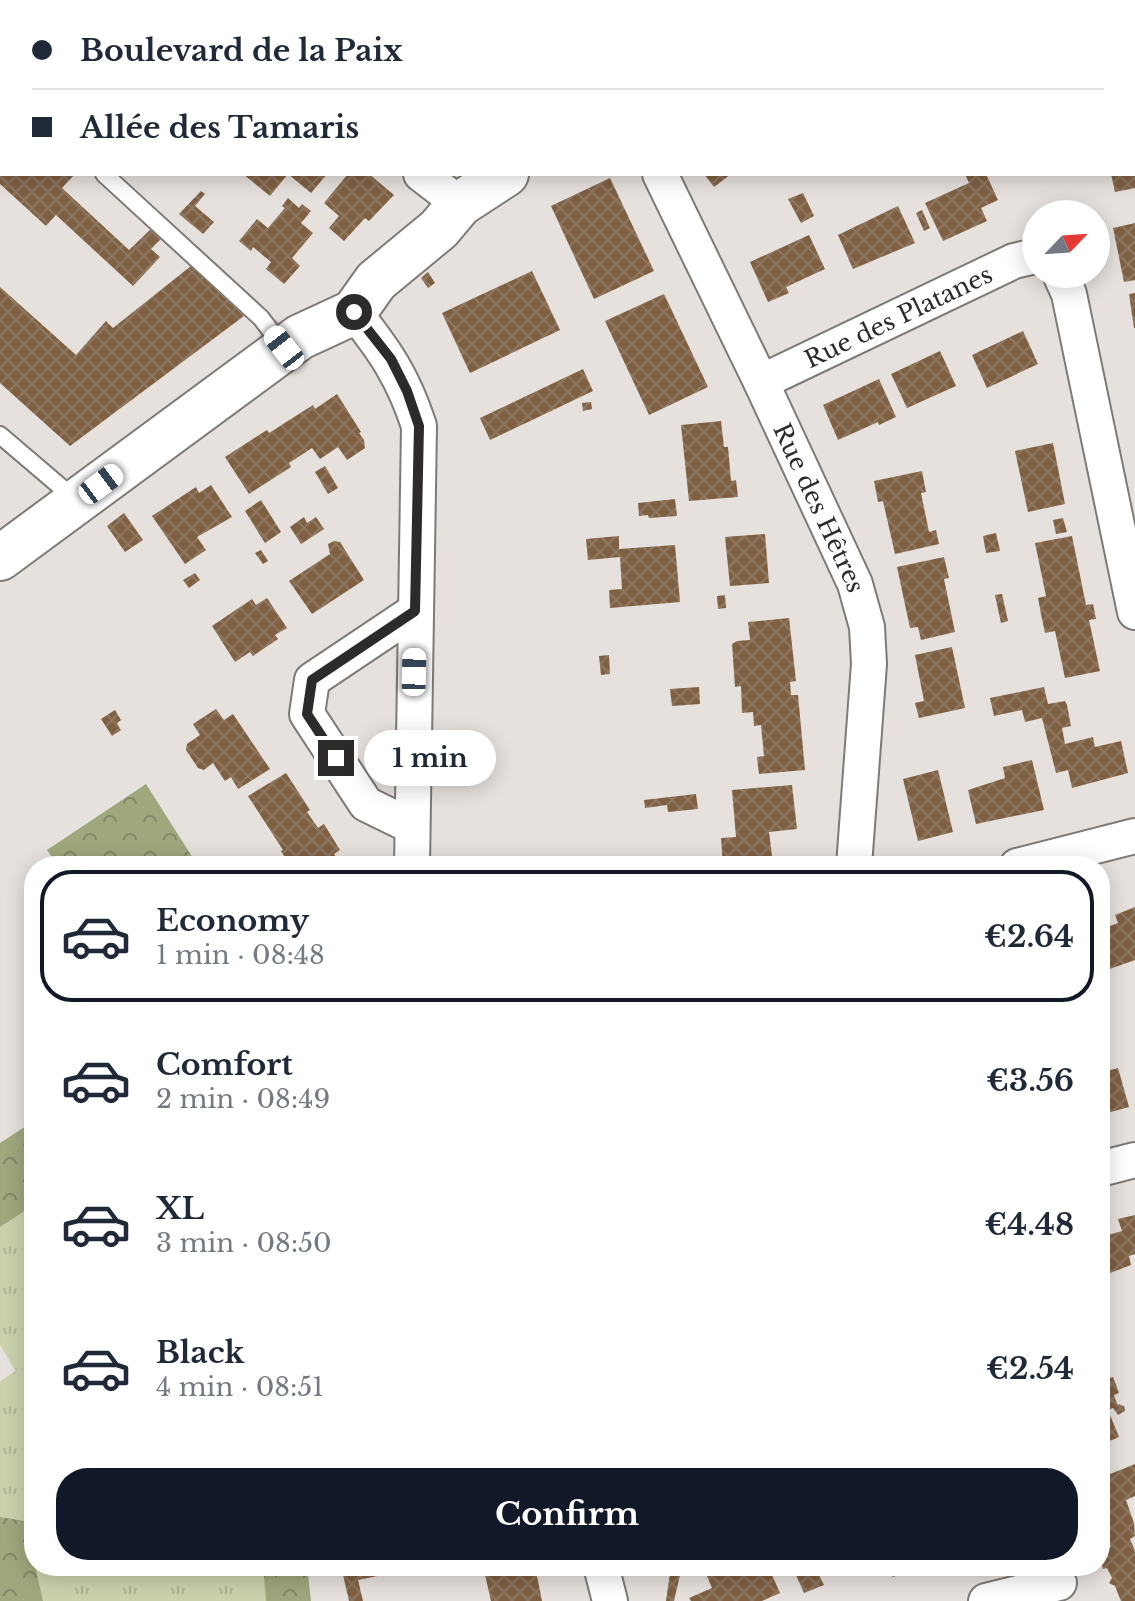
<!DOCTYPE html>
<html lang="en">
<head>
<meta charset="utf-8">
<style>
  body { margin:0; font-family:"Libre Baskerville",serif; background:#f2f2f3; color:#1f2937; height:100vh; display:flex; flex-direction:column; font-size:30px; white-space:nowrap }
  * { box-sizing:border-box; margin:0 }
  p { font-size:26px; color:#747a83 }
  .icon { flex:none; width:44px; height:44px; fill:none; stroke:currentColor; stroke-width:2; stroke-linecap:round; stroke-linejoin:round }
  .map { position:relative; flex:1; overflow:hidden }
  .panel { position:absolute; left:24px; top:856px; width:1086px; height:720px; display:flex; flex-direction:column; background:#fff; border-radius:32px; box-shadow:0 4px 20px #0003 }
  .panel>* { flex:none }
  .hud { position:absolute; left:0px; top:0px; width:1136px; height:176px; box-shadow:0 4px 20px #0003; display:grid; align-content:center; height:176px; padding:0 32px; background:#fff }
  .needle { width:52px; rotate:65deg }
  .buttons { position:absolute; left:1022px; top:200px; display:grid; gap:16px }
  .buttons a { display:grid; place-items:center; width:88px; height:88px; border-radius:50%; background:#fff; box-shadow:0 4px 20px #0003; font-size:40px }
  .end { position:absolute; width:36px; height:36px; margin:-18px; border:10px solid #2d2b29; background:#fff; box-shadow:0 0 0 4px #fff }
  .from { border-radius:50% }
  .bubble { position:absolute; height:56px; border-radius:28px; background:#fff; box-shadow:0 4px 20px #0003; font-size:26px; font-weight:700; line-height:56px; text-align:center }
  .car { position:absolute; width:24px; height:48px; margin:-24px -12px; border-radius:10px; box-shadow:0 0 6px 2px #0007; background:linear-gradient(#fff 24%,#345 0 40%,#fff 0 76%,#345 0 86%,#fff 0) }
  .hud b { display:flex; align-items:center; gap:28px; height:76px; font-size:30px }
  .hud b+b { border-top:2px solid #e0e1e3 }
  .hud i { width:20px; height:20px; background:#1f2937 }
  ul { padding:14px 0 0; list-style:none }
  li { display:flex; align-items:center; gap:24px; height:132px; margin:0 16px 12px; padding:0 16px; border:4px solid transparent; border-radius:32px }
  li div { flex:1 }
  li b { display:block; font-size:30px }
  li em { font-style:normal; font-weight:700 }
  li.active { border-color:#111827 }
  li>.icon { width:72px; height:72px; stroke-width:1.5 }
  .cta { display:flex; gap:16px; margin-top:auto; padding:16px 32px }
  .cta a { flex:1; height:92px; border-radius:32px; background:#111827; color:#fff; font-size:32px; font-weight:700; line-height:92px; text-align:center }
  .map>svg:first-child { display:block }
  .grass { fill:url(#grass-tufts) }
  .forest { fill:url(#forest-crowns) }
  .building { fill:url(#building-cross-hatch) }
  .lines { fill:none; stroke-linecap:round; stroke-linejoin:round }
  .lane-casing { stroke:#7e7a75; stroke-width:20 }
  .street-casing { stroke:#7e7a75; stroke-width:38 }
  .secondary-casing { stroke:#7e7a75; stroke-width:48 }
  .lane { stroke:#fff; stroke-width:16 }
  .street { stroke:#fff; stroke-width:34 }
  .secondary { stroke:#fff; stroke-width:44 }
  .route { stroke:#2d2b29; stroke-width:10 }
  .labels { text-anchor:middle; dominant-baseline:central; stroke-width:8; stroke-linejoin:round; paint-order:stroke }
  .street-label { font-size:24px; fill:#2d2b29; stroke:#fff }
</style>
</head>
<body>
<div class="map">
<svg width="1135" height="1601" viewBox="0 0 1135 1601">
  <defs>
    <pattern id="grass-tufts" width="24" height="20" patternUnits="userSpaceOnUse" patternTransform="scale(2)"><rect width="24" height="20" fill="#cbd1ad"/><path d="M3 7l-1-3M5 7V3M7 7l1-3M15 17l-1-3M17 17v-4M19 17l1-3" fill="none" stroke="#afb495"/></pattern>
    <pattern id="forest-crowns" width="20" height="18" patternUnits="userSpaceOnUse" patternTransform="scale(2)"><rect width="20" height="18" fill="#a0a77d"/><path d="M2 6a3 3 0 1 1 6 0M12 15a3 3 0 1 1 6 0" fill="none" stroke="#838866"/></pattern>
    <pattern id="building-cross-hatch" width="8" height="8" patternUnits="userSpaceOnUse" patternTransform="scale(2)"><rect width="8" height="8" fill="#7f6043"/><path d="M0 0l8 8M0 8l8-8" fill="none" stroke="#8f7862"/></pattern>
  </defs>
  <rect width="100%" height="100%" fill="#e6e1dc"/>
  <!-- grass -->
  <g class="grass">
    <path d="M34 1205V1560L25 1521 0 1517V1381L16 1371 0 1345V1227Z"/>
    <path d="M35 1566H263L266 1601H43Z"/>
  </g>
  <!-- forest -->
  <g class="forest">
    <path d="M146 784 198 866H58L47 850Z"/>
    <path d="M34 1121V1205L0 1227V1143Z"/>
    <path d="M0 1517 25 1521 43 1601H0Z"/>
    <path d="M263 1566H307L311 1601H266Z"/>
  </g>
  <!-- building -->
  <g class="building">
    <path d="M0 174H75L62 188 129 250 151 229 161 239 151 249 160 257 133 286 56 215 46 226 0 184Z"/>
    <path d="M243 174H327L311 193 288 174 270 196Z"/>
    <path d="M348 174H369L394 195 369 221 365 218 344 241 329 228 339 216 324 203Z"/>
    <path d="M704 174H731L714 187Z"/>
    <path d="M965 174H986L998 200 981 208 987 221 943 241 925 203 969 183Z"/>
    <path d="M1111 174H1135V188L1115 192Z"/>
    <path d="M610 178 654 271 594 299 551 206Z"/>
    <path d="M201 191 205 194 195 206 214 222 203 234 179 214Z"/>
    <path d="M803 193 814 216 801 223 788 199Z"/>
    <path d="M288 198 299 208 302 204 311 211 301 223 313 233 292 258 300 266 284 284 266 269 271 262 253 247 251 251 239 241 257 219 268 228 285 208 282 206Z"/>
    <path d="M898 206 915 243 853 269 838 235Z"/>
    <path d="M922 210 930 228 924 231 916 213Z"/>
    <path d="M1135 223V280L1124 282 1113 228Z"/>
    <path d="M809 235 825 269 786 287 789 293 768 302 750 262Z"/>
    <path d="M191 266 244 316 70 446 0 383V287L76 355 106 321 113 328Z"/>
    <path d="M532 271 560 330 470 373 442 313Z"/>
    <path d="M428 272 435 283 428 288 421 278Z"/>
    <path d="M1135 293V328H1134L1129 294Z"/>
    <path d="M664 294 708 387 649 415 605 321Z"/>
    <path d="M1023 331 1038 364 987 388 972 355Z"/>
    <path d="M940 351 956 386 907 408 891 374Z"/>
    <path d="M583 369 593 391 490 440 480 418Z"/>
    <path d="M879 379 896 417 879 425 878 422 838 440 823 405Z"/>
    <path d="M337 394 361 432 359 433 364 440 365 448 347 460 338 447 320 459 312 448 289 463 291 467 249 494 225 457 267 430 269 433 313 405 315 409Z"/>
    <path d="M591 402 592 409 583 411 582 403Z"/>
    <path d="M721 421 724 447H728L731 481 736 480 738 497 689 501 681 425Z"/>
    <path d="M1053 443 1065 504 1028 512 1015 451Z"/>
    <path d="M325 466 338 488 328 494 315 472Z"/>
    <path d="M922 471 926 492 921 493 929 532 936 530 939 544 895 554 883 501 878 502 874 481Z"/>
    <path d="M211 485 232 517 197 537 206 550 185 564 152 516 196 487 199 493Z"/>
    <path d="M675 499 677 516 649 518 648 515 639 516 638 503Z"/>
    <path d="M261 500 281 532 265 543 245 511Z"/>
    <path d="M124 513 143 540 125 552 107 526Z"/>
    <path d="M304 517 307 523 316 517 324 529 301 544 290 527Z"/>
    <path d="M1063 518 1067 532 1056 534 1053 520Z"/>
    <path d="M996 533 1000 551 986 553 983 536Z"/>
    <path d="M765 534 769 583 730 586 725 537Z"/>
    <path d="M619 536V549L675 545 680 602 610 608 609 590 622 589 620 557 588 560 586 539Z"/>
    <path d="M1072 536 1086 605 1093 604 1096 619 1089 620 1100 671 1065 678 1055 631 1045 633 1041 614 1038 598 1046 596 1035 543Z"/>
    <path d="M334 541 340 542 364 580 312 614 289 581 330 554 328 544Z"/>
    <path d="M261 550 268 561 263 564 255 553Z"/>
    <path d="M944 557 949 578 944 579 955 632 921 640 918 627 910 628 897 567Z"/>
    <path d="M195 573 200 580 189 588 183 580Z"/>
    <path d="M1002 594 1008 621 1001 623 995 595Z"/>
    <path d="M725 595 726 608 718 609 717 596Z"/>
    <path d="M267 598 287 628 275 635 278 639 253 656 250 652 235 662 212 626 252 599 256 605Z"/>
    <path d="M789 618 796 681 790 682 791 695H798L805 770 759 774 757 757 764 756 761 725 754 726 753 712 742 713 741 686 735 687 732 644 737 641 750 640 748 622Z"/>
    <path d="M952 647 965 708 919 718 915 703 924 701 915 655Z"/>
    <path d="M609 655 610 674 601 675 599 656Z"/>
    <path d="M699 687 700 704 672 706 670 689Z"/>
    <path d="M1044 687 1048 704 1065 701 1067 705 1071 726 1062 728 1065 744 1093 737 1095 747 1121 741 1128 773 1072 788 1068 770 1056 773 1042 718 1025 722 1022 710 994 716 990 698Z"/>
    <path d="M216 709 224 720 233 714 270 769 238 789 231 777 225 781 213 763 204 770 198 768 186 750 187 744 200 735 193 724Z"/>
    <path d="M115 710 121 720 117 723 121 730 112 736 101 719Z"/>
    <path d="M1032 760 1044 810 976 824 968 790 1005 778 1003 767Z"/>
    <path d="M938 770 953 832 918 841 903 779Z"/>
    <path d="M286 773 310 810 307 812 318 828 324 824 340 850 334 854 342 866H305L299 857 289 864 281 851 283 850 248 796Z"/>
    <path d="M792 785 797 829 769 832 773 863 723 866 721 838 736 837 732 790Z"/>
    <path d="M696 794 698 809 668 812 667 805 645 808 644 800Z"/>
    <path d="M1135 907V960L1107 970 1100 950V930L1118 923 1115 915Z"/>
    <path d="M1118 1068 1129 1107 1100 1115V1073Z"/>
    <path d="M1135 1215V1254L1129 1256 1131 1265 1105 1275 1100 1263V1247L1108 1244 1105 1236 1122 1231 1118 1219Z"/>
    <path d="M1113 1377 1119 1393 1114 1395 1117 1404 1124 1406 1125 1411 1118 1415 1113 1408 1108 1410 1119 1437 1100 1445V1382Z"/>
    <path d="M1135 1464V1496L1126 1500 1134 1523 1135 1536 1130 1539 1135 1551V1601H1121L1115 1586 1109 1583 1112 1578 1107 1568 1103 1569 1100 1561V1551L1111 1547 1106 1534 1100 1537V1478Z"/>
    <path d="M341 1566H391L392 1573 358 1580 363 1601H349Z"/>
    <path d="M483 1566H539L541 1575 537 1576 542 1601H491Z"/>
    <path d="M671 1566H682L674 1601H666Z"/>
    <path d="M730 1566H739L743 1574 761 1566H768L780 1593 762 1601H691L689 1598 712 1588 707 1576Z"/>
    <path d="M792 1566H840L819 1575 824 1585 804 1593Z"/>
    <path d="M888 1566H932L908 1576 906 1572 893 1577Z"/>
  </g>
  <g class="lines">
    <!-- lane casing -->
    <g class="lane-casing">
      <g id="lane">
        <path d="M104 174 261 318 283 347"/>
        <path d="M0 435 75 499"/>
      </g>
    </g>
    <!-- street casing -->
    <g class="street-casing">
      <g id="street">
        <path d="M303 0V2"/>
        <path d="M421 174 460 204"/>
        <path id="s1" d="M660 174 761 382 855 584 867 627 869 664 854 866"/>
        <path d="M1060 274 1069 294 1135 612"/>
        <path d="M354 312C385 351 403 377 419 426L412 866"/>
        <path id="s2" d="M761 382 1014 261 1036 256"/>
        <path d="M411 826 366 804 307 714 312 680 415 611"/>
        <path d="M1017 866 1135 836"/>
        <path d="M1100 1169 1135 1160"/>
        <path d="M601 1566 610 1601"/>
        <path d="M986 1601 1059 1583"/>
      </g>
    </g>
    <!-- secondary casing -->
    <g class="secondary-casing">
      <g id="secondary">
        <path d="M728 2 730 0"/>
        <path d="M0 558 300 337 354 312 376 281 439 229 460 204 506 174"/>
      </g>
    </g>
    <!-- lane -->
    <use href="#lane" class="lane"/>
    <!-- street -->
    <use href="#street" class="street"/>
    <!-- secondary -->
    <use href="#secondary" class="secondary"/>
  </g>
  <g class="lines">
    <!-- route -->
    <path class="route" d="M336 758 307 714 312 680 415 611 419 426 407 391 391 359 354 312"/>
  </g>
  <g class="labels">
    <!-- street labels -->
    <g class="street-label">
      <text stroke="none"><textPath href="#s2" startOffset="152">Rue des Platanes</textPath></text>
      <text stroke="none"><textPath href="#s1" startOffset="370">Rue des Hêtres</textPath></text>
    </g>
  </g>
</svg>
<div class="buttons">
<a><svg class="needle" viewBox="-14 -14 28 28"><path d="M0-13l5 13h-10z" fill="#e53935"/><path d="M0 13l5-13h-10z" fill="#747a83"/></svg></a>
</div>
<i class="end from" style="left:354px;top:312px"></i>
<i class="end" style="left:336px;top:758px"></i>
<div class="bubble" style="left:364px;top:730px;width:132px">1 min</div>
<i class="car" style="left:284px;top:348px;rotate:322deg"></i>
<i class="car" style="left:101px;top:484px;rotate:53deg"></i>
<i class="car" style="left:414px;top:672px;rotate:1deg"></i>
<div class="hud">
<b><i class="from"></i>Boulevard de la Paix</b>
<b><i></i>Allée des Tamaris</b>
</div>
<section class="panel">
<ul>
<li class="active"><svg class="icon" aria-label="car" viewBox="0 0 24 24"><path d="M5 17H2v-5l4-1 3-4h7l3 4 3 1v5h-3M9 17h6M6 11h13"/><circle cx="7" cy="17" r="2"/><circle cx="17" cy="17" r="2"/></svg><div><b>Economy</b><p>1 min · 08:48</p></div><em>€2.64</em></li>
<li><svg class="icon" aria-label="car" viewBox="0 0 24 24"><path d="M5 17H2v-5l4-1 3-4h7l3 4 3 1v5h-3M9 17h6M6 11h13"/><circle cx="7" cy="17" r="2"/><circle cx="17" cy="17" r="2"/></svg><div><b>Comfort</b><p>2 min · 08:49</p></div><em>€3.56</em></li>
<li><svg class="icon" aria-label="car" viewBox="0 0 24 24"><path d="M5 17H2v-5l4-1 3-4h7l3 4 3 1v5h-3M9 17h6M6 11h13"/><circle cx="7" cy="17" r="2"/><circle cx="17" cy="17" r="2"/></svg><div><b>XL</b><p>3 min · 08:50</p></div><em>€4.48</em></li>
<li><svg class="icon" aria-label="car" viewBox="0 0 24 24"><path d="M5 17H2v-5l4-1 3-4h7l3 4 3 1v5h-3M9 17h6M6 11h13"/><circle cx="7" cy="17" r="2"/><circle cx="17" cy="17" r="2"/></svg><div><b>Black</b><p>4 min · 08:51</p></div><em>€2.54</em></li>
</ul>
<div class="cta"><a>Confirm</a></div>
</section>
</div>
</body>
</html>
